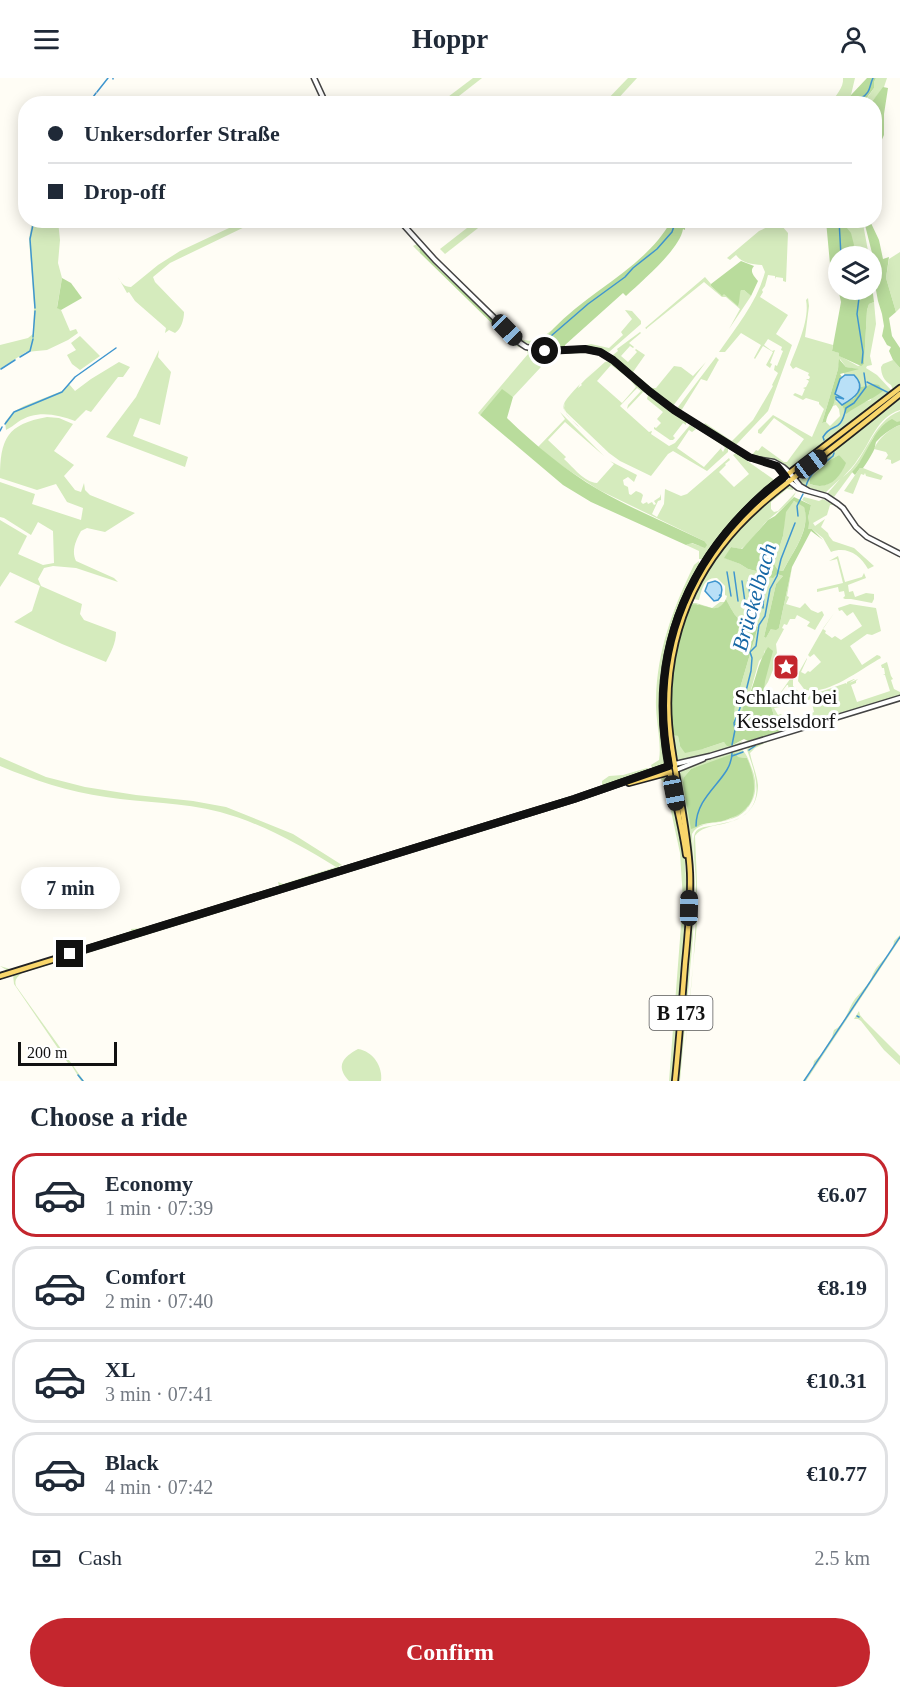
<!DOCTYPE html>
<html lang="en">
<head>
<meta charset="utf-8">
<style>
  body { margin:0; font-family:Georgia,serif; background:#f2f2f3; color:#1f2937; height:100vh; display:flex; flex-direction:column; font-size:22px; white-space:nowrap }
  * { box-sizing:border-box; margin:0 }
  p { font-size:20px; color:#747a83 }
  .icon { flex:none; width:33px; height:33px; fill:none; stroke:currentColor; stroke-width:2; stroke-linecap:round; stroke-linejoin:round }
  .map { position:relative; height:1003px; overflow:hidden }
  .details { display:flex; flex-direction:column; background:#fff; flex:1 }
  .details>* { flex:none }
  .top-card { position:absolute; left:18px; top:18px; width:864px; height:132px; border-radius:24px; box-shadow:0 3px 15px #0003; display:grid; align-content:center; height:132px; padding:0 30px; background:#fff }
  .tools { position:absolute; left:828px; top:168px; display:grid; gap:12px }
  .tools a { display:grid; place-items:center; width:54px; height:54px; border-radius:50%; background:#fff; box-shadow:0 3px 15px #0003; font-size:30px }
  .scale { position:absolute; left:18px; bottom:15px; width:99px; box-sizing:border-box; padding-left:6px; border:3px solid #111; border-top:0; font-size:16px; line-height:21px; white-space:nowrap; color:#111; -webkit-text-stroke:4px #fff; paint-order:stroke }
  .end { position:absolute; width:27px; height:27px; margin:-14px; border:8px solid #111; background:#fff; box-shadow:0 0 0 3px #fff }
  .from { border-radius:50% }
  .bubble { position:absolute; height:42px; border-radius:21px; background:#fff; box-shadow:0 3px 15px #0003; font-size:20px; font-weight:700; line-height:42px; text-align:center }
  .car { position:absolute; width:18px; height:36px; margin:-18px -9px; border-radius:8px; box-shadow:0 0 4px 2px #0007; background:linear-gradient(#222 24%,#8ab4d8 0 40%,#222 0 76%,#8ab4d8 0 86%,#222 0) }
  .top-card b { display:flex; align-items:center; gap:21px; height:57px; font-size:22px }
  .top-card b+b { border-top:2px solid #e0e1e3 }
  .top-card i { width:15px; height:15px; background:#1f2937 }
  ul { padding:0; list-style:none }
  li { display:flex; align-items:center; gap:18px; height:84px; margin:0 12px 9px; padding:0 18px; border:3px solid #e0e1e3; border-radius:24px }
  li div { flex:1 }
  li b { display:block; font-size:22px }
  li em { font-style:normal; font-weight:700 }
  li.selected { border-color:#c4262e }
  li>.icon { width:54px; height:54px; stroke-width:1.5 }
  h2 { padding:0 30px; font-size:27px; line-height:72px }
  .pay { display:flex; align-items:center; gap:15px; height:66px; padding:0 30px; font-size:22px }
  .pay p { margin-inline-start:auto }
  .action { display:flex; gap:12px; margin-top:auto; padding:12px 30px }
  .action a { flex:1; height:69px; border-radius:36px; background:#c4262e; color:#fff; font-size:24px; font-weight:700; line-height:69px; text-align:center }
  header { display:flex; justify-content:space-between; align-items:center; height:78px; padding:0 30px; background:#fff; font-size:27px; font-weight:700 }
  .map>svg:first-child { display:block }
  .green { fill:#d5ebbd; fill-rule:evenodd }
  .forest { fill:#b9dc9c; fill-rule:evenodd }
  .water { fill:#b9e0f7; stroke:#3f96cf; stroke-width:1.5 }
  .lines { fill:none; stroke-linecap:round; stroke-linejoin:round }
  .stream { stroke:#3f96cf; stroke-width:1.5 }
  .minor-casing { stroke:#444; stroke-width:7 }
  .major-casing { stroke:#222; stroke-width:8 }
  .minor { stroke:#fff; stroke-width:4 }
  .major { stroke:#f9d66b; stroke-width:4.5 }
  .route { stroke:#111; stroke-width:8 }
  .labels { text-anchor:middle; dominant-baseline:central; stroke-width:6; stroke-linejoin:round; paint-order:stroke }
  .shield { fill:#fff; stroke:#585858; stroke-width:1.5 }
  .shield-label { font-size:20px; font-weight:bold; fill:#111 }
  .poi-label { font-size:21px; fill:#111; stroke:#fff }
  .water-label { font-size:22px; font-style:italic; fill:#1768a6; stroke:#fff }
</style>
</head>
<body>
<header><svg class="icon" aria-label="menu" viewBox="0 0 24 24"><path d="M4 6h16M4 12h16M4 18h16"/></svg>Hoppr<svg class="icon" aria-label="person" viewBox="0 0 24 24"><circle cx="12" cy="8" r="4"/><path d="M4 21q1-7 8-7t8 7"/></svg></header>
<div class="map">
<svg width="900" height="1003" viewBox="0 0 900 1003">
  <rect width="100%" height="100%" fill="#fffdf5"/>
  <!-- green -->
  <g class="green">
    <path d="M473 0H482L450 25H440Z"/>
    <path d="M628 0H637L614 25H604Z"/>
    <path d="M843 0H855L851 17 845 25 830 26C835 18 844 10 843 0Z"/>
    <path d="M876 0H887L884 9 871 25 863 26 874 10V4Z"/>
    <path d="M32 143H58L60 162 58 185 62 200 57 229 61 232 70 253 76 251 78 255 68 262 47 272 26 274 0 291V267L28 260 33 256 34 229 29 161Z"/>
    <path d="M244 143H257L170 185 153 199 155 204 184 234C184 242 181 251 175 255L169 252 165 255 166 250 135 223 129 214 127 215 118 199C121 205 124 209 131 209L158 187 180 173Z"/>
    <path d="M396 143H402L441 185 521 261C533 266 543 259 552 252L540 270 521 263 424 169 419 172 420 175 413 168 417 166Z"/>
    <path d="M476 143H487L445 176 440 171Z"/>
    <path d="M842 143H853L856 146H863L869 178H851V172Z"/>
    <path d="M772 147 782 148 788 155 786 204 783 203V200L776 199 775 201V198L768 197 765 208 762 212 763 214 760 219 788 237 776 256 792 267 768 333 736 367C724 362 684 340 678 329L716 279 719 282 718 283 707 303 701 301 681 333 703 348 705 345 732 363 753 342 773 308 772 307 778 295 774 292 775 287 777 288 783 273 781 272 782 269 768 261 764 267 772 273 775 272 770 285 772 286 770 290 766 287 773 274 763 268 755 281 754 280 761 267 741 255 725 274H719C737 248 757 224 765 194L762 187C752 186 743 186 736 177L730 182 727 180 759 153Z"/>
    <path d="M900 174V230L896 234 886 200 889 181Z"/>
    <path d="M705 199 711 206V208L721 217 724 215H740L741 212H744L751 218 729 251 740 231 726 219H722L704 204 647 250V251L645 250Z"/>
    <path d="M808 220 809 228 805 259 833 267 832 273 840 275V278L858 288 864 286 867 232 869 226 874 224 876 246 870 278 872 287 867 288 866 290 877 297 892 313 795 388 789 390 775 383 758 380 752 377 756 372 758 373 762 368 784 384H787L804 361 774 340 761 356 758 355V352L773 337 812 359 824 331 819 326V324L806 320 803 322 793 317 795 315 802 318 805 311 803 310 806 309 809 303 806 301H809L810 299 808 297 809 295 796 289 793 291 790 287C797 269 810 241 806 222ZM840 281 846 289 857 291 843 294 845 297H849L859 304 860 309 874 306 871 322 861 325 846 335 842 327 836 323 839 321 846 322 835 316 833 328 836 327 839 331 840 338 830 348 826 344 822 345 838 291Z"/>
    <path d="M625 232 632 233 641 243V246L609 274 588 269 587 267 591 266 609 270 623 257 621 254 632 241Z"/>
    <path d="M640 254 641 255 629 265 634 269 633 270 630 268 621 278 628 284 637 274 635 272 636 271 645 277 633 294 652 310H656L674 288 681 289 693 298 706 284 673 328 646 308 614 279 613 277 618 273 617 271Z"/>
    <path d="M80 258 100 278 80 292 72 286 67 277 76 272 71 265Z"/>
    <path d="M517 263 540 273V275L584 272 588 273 581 274 588 275 540 276 535 282 541 289 513 319 502 312 480 337 478 335 528 276 527 273 513 266 516 265Z"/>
    <path d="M159 272 158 279 171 294 160 347 140 340 133 358 188 379 185 389 106 359 136 319Z"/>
    <path d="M893 282 900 290V308L893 312 891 307C884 303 881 296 881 289L883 286Z"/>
    <path d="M609 283 628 300 611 287 597 303 622 325 636 309 630 302 646 315 643 314 627 331 628 327 641 313 637 310 620 328 649 354 652 353 651 356 669 368 675 365 690 347 696 351 692 354 689 352 677 370 704 389 722 369 721 371 723 374 725 370 723 368 707 357 728 370V374L707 393 673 373 668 376 651 398 620 383 609 375 566 334 564 330 565 325C560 336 575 343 580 350 557 328 559 329 580 306L578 310 582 307 581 306 600 286 586 301 605 284Z"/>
    <path d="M119 284 130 289 123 299H118L91 334 86 332 75 343C56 336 36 332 18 344 14 347 10 350 6 352L5 344 13 334 24 328 62 313 69 306 75 313 91 301Z"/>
    <path d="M651 316 682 340V342L686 344V347L683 345 673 358 675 360 673 362H670L654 351V349L656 350 661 345 657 341 663 334 647 321 648 317Z"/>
    <path d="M900 320V332C877 339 871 364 858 381 854 388 848 393 843 399 866 382 872 343 900 333V343L873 360 866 376 834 419 827 416 840 401 825 415 801 407 799 402 803 395ZM839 377 843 391C835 403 825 412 810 406 816 392 826 384 839 377Z"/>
    <path d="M560 334 604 378 565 344 548 362 566 379 564 381C574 390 584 404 597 405L614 386 610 383 637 397 634 404 628 399 623 402 624 407 628 409 629 416 631 417 636 413 641 415 643 417 641 424 643 426 647 424 648 426 652 424 654 427 656 426 654 423 660 419 661 416V422L658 423 652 436 657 439 664 426 665 411 681 418 687 416 729 380 730 382 725 386 726 387 719 394 734 409 749 396 733 377 736 375 773 401 775 404C747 427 723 451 704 481H699V473L686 467 691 465 700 468 704 463 599 412 559 386 538 369 565 341Z"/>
    <path d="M47 339 59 340 73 346 54 373 74 387 64 398 75 412 81 414 84 405 85 412 90 417 135 435 105 454 87 450 81 453C76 462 71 473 76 483L114 500 118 504 76 490 53 488 44 490 38 501 41 508 82 526 80 536 84 542 116 554C116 565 111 574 106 584L62 566 14 544 32 533 40 508 10 494 0 509V442L27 458 18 476 43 487 54 485 53 453 38 444 31 457 4 440 0 439V404L35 416 32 426 81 442 83 430 67 424 56 406 37 412 0 400C0 361 7 346 47 339Z"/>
    <path d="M900 347V382L892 386 891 385V382L887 381 885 382 888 377 886 374 874 371C878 361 889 351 900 347Z"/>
    <path d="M860 390H863L883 398 881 402 866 398 865 395 864 397 861 396 853 416 844 413Z"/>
    <path d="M787 408 793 409V412L787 411 771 424V431L774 434 778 433 796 414C791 427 774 435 765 445 757 454 750 464 741 471L731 469 725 480 740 486 748 491 764 495 769 499 777 496 783 498 776 506 764 559 766 560 771 551 779 550 792 489 787 518 789 519 786 526 800 530 805 525 811 532 818 535 822 533 824 537 815 552 807 548 810 544 797 537 795 541H790L787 547 784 546 782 550 784 551 776 566 777 575 775 578 785 584 788 581 795 591 793 599 775 587 768 604 764 610 766 612 763 620 772 626 784 619 789 612 788 607H787L776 621 790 601 780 594H782L793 601V608L799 614 797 616C789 619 783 620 780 629L774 630 778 637 781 636C785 642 789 641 796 639L797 642 812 637V635L814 634 811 621 808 622V618L826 615H817L846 605 847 606V604L854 601H855L849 605 858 601 856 603V605L851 607 857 624 890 613 885 597H883L885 596 884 590H882L881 587 887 584 891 598 893 601 891 602 894 611 900 614V617L779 654 771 628 763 621C764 605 765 589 765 572L763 579 759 583 750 615 742 632V637L738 648 734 641 735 627 758 549C738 544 735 539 726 521L727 518 725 517V508L717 500C704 499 702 511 699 522L693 521C695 513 700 507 703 500 723 464 756 428 787 408Z"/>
    <path d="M804 419 819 423 823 421 834 427H830L827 437 813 445 815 448 825 441 821 449 828 455 829 458 833 463 854 470 874 488 868 491C860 477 847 468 831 474L823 460 812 451 808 452V440L811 427 802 422Z"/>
    <path d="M794 423 804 428C811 452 793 473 783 493L778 492 774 486 783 458 785 434Z"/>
    <path d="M838 478 845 504 862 499 864 495 866 500 848 507 849 514 853 513 855 519 866 515 874 516V521L872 525 851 521H845L843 520 845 518 844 513 839 514 838 509 817 514V511L843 505 837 481 829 483Z"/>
    <path d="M699 483V489L687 511 675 540 665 580 662 603 660 633 665 685 660 689 602 708V703L609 698 623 697 647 690 650 691 652 690 651 687 659 682C662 664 655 640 656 621 657 573 673 530 694 487Z"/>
    <path d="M720 524H725C718 534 707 531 697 526L671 628 673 656 678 658 680 668 703 671 724 664 731 668 742 663 740 667 699 678 679 682 674 676C667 624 671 574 691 525H696L712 530Z"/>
    <path d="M850 526 876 530 881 553 872 557 867 556 850 568 862 587 877 577 880 578 881 580C862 590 825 620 804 611L798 603 799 594 807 580V581L801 594 805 596 808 593 810 594 821 584 814 576 810 579 808 577 824 549 835 534 823 551 826 553 825 555 832 560 835 558 841 562 862 548 853 534 847 538 842 532 839 533 838 530Z"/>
    <path d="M767 662 769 663 755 670 750 675C752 686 757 696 758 707 758 715 756 723 752 729 736 752 706 742 695 758L697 804V845L682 1003C688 938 697 871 696 805 696 794 691 764 695 755 698 749 705 749 711 748 718 746 726 745 733 743 768 730 756 697 747 672L749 668Z"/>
    <path d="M740 670C747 675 749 683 752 691 756 701 757 713 752 723 738 753 702 737 692 756L695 807 693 859 680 1003H677L691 839 688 752 679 696 684 691ZM738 679 747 680 752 696 748 729 743 733 730 741 697 748 684 699 691 691Z"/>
    <path d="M0 679 46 699 85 709 136 717 193 723 226 729 293 756 342 787 339 788V791L8 893 0 888 10 891H14L131 853V851L144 850 275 809 279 808 278 804 283 806 336 789C300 767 261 745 220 734 182 724 144 725 106 719 69 714 34 702 0 688Z"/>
    <path d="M661 698 666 699 670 706 685 781 687 822 673 1003H669L683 822 680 775 671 733 667 708 665 704 661 702Z"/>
    <path d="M245 824 246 825 221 834 22 895C17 899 14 902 16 908L84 1003H81L72 988 68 985 14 906 13 897 18 894Z"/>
    <path d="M900 857V861L806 1003H803L813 989 814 983 821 977 832 959 834 952C846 946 848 930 855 921 860 915 866 909 870 903 872 900 872 897 874 894 879 884 893 876 894 863Z"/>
    <path d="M859 933 860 937 864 942 900 978V987L884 972 861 943 858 941H854Z"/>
    <path d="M358 971C373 973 383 989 381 1003H349C335 988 343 979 358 971Z"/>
  </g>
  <!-- forest -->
  <g class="forest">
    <path d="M867 0H876L874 4V10L863 25H845L851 17Z"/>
    <path d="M883 9 888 10 884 36V57L875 77 874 26 871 25Z"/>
    <path d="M671 143H694L685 150V152L683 151C680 171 642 203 626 218L623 215 565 267V270H540C544 264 548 256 553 251 590 212 645 190 671 143Z"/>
    <path d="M826 143H842V144L851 155 854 167 851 172V178H838V212H872V208L874 224 869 226 867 232 864 286 861 288 839 278V275L832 273 841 224 833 188 830 186Z"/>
    <path d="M864 143H870L879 162 883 181 889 179 886 200 896 234 889 240 892 258 900 270V290L893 282 889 273 891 269 887 267 882 258 884 248 882 236 878 223 873 196V179Z"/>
    <path d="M419 171H421L440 192 517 263 516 265 513 266 420 175Z"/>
    <path d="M741 183 754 188C749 193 754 198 758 203L751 218 744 212H741C739 217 740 223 738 228L724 216 722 218 711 208V206Z"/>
    <path d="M62 200 71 205 82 220 61 232 57 230Z"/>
    <path d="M839 281 846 289 859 291 840 296 842 299C837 307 836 316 834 325 832 332 827 336 826 344L822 345 838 291Z"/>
    <path d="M874 306 879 307 883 313C871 322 858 327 846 336L842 327 854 320 860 309Z"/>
    <path d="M502 311 513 319 507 340C535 367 565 392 599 412 632 431 669 446 704 463L707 467 705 470 692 465 686 467 591 424 563 407 480 337Z"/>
    <path d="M892 341 897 344 900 343V347C893 349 881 358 876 364 875 367 875 371 873 374 870 379 867 385 863 390H860L855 397 852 394C867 379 872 351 892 341Z"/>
    <path d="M839 377 846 385C840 400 828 413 810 406V400L830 382Z"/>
    <path d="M794 419 811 427 808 440 809 445 808 451H812L823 462 811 453 792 489 779 550 776 552 771 551 766 560 764 559 776 506 783 498 777 496 773 500 768 499 764 495 748 491 740 486 724 480 731 469 742 471 768 442 775 438ZM794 423 804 429C811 452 793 473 783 493L778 492 774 486 783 458 786 434Z"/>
    <path d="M726 521C736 540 737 543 758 549L735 627 734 641 738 647C740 642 741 638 742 633 743 626 748 621 750 615 757 598 758 584 768 569L773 573 765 603 763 621 771 628 779 654 748 663 744 661 731 668H727L724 664 703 671 685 675 680 668 678 658 673 657C669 610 674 571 690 527 704 523 716 540 726 521Z"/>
    <path d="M735 675 738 679 747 680C757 703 760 729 731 740 723 744 713 744 704 746 699 747 695 750 691 751L683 705 684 699 691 691Z"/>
  </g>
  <!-- water -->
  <g class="water">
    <path d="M845 297H854C868 311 854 320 842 327L836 321V319L844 321 835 316 840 301Z"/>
    <path d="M715 503C722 505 723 511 721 517H719L721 518 718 522 714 523 705 513 708 505Z"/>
  </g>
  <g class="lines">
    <!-- stream -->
    <g class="stream">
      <path d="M113 1V0"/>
      <path d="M97 14 108 0"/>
      <path d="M88 26 96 15"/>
      <path d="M860 26 861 20C871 15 869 8 873 0"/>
      <path d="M34 142 30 161 35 230"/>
      <path d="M839 142 841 178"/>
      <path d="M857 212 859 220 857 236 863 274 862 285"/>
      <path d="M33 259 35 233"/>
      <path d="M535 264 543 263 551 258 588 226 625 199 633 190 657 171 672 154 676 142"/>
      <path d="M20 279 30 273 33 261"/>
      <path d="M1 291 15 282"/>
      <path d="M867 304 889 315"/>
      <path d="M5 346 14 334 62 314 75 299 116 270"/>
      <path d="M0 353 2 349"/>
      <path d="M824 362 823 359C833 343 840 357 846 330L854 325 866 309 864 295"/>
      <path d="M806 408C810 394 822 387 833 378L834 375"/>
      <path d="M798 438 797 428 803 416"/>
      <path d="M727 494 731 518"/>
      <path d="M734 494 738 523"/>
      <path d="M742 503 745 524"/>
      <path d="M748 503 752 531"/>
      <path d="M762 508 764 514 763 530"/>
      <path d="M755 509 757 532"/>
      <path d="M732 667 735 652 734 645 740 630V625L746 613 751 593 752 580 750 574 756 568 759 547 765 538 770 511 777 498 781 481 795 445"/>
      <path d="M749 672 755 668"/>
      <path d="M732 678 743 674"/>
      <path d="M696 748C696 715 732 701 732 675"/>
      <path d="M857 938 859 939"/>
      <path d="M78 997 83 1003"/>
      <path d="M804 1003 900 859"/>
    </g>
    <!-- minor casing -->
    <g class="minor-casing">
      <g id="minor">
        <path d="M314 0 326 26"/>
        <path d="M399 142 435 182 520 265 526 269 545 273 585 271 600 274 613 282 649 313 674 332 750 380 774 384 783 389 790 395 800 408 807 412"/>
        <path d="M773 386 779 390 789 403 798 410 826 418 838 426 843 430 856 449 867 459 900 476"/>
        <path d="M675 686 710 678 900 620"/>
        <path d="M676 692 703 681"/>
      </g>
    </g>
    <!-- major casing -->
    <g class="major-casing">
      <g id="major">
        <path d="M629 705 670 694"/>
        <path d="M686 777C681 740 669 703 665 665 652 566 692 479 766 413L900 310"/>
        <path d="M0 898 574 721 675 686"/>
        <path d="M675 1003C679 964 682 925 685 886 688 856 691 825 690 795 688 753 678 711 672 670 660 599 677 526 721 469 748 433 783 408 818 381 846 360 873 338 900 316"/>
      </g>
    </g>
    <!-- minor -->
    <use href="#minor" class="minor"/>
    <!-- major -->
    <use href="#major" class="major"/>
  </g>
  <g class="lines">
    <!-- route -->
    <path class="route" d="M70 876 574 721 669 688C646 570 691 470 785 398L777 388 749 379 674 332 649 313 613 282 600 274 585 271 545 273"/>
  </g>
  <!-- icons -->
  <defs>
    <g id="sight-square" transform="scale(1.35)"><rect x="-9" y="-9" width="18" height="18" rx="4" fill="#c4262e" stroke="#fff"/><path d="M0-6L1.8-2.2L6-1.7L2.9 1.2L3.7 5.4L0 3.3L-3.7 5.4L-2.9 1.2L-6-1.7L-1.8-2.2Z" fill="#fff"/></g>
  </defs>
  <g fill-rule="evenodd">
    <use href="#sight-square" x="786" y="589"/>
  </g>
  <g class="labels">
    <!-- shield labels -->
    <rect class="shield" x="649.5" y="918" width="63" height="34" rx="4.5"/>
    <g class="shield-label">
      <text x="681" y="935">B 173</text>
    </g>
    <!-- poi labels -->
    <g class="poi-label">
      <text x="786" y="619">Schlacht bei<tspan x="786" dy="24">Kesselsdorf</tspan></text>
    </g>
    <!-- water labels -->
    <g class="water-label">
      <text transform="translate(754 519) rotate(-74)">Brückelbach</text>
    </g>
  </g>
</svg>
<div class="tools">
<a><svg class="icon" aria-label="layers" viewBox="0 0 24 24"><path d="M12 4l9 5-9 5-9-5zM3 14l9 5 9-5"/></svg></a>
</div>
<div class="scale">200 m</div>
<i class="end from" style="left:545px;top:273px"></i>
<i class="end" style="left:70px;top:876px"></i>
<div class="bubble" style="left:21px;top:789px;width:99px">7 min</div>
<i class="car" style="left:507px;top:252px;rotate:136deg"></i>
<i class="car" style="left:811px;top:386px;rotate:53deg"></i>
<i class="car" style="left:674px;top:715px;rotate:169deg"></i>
<i class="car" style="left:689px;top:830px;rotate:1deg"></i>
<div class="top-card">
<b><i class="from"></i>Unkersdorfer Straße</b>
<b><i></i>Drop-off</b>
</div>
</div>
<section class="details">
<h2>Choose a ride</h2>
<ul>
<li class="selected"><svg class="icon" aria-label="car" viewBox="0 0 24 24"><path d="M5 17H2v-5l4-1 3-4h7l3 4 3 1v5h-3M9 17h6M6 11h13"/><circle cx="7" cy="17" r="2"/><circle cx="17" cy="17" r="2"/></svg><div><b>Economy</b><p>1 min · 07:39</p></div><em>€6.07</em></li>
<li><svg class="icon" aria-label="car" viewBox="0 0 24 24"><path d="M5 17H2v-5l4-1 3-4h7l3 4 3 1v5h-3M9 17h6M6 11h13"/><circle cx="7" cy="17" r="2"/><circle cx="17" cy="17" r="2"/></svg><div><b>Comfort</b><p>2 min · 07:40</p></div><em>€8.19</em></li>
<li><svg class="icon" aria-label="car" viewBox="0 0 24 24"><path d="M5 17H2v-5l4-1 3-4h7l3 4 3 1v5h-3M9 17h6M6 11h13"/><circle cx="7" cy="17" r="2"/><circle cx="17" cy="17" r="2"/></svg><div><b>XL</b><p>3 min · 07:41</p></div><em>€10.31</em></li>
<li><svg class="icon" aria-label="car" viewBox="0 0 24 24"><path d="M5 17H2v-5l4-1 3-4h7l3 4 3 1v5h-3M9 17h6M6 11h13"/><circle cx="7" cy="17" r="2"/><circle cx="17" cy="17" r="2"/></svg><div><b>Black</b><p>4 min · 07:42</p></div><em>€10.77</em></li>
</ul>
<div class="pay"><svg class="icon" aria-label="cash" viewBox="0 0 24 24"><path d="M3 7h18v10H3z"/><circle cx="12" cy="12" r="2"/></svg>Cash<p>2.5 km</p></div>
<div class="action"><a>Confirm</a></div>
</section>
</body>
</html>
